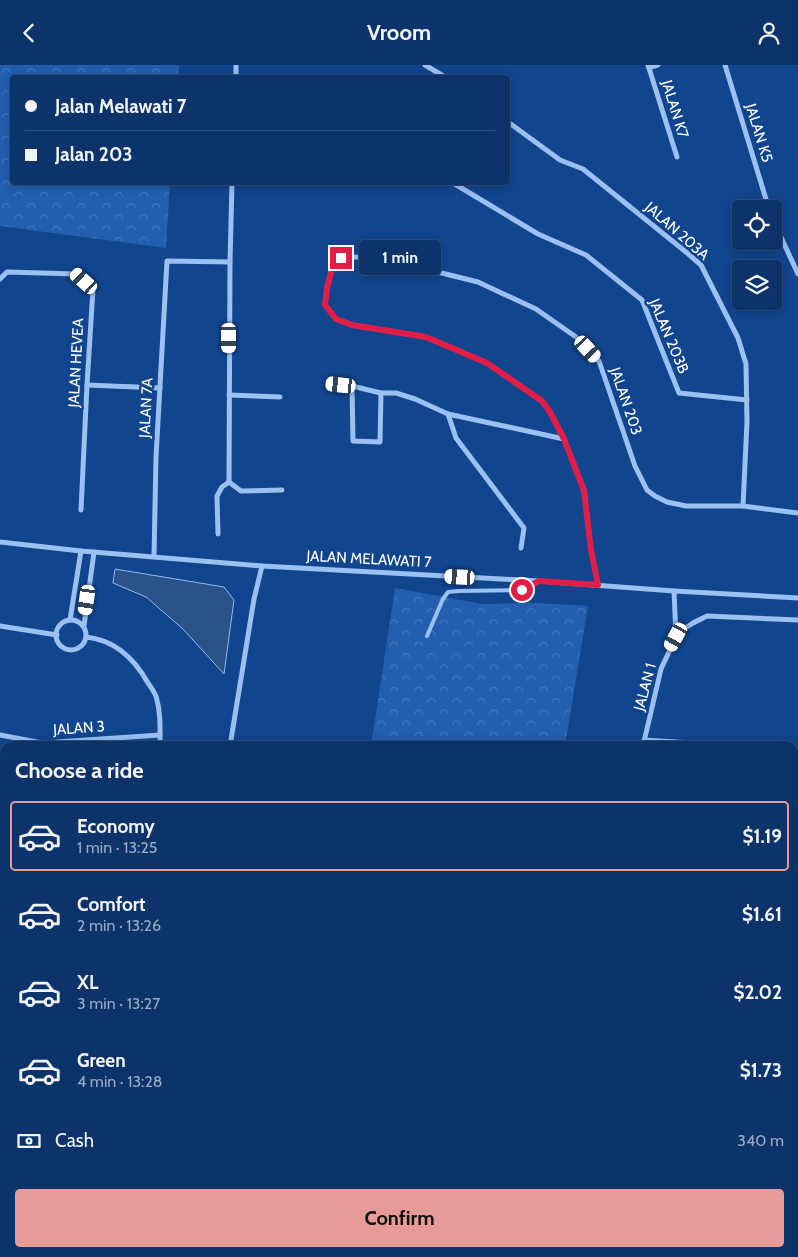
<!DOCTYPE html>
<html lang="en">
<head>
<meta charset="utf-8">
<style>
  body { margin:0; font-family:Cabin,sans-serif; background:#1b3f72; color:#f1f3f6; height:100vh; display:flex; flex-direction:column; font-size:19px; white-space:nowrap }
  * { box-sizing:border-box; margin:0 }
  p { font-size:16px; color:#9aaac1 }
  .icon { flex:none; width:28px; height:28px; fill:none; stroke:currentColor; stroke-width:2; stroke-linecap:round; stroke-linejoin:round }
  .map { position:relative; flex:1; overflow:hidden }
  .drawer { position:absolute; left:0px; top:676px; width:799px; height:516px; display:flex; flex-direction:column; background:#0d346a; border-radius:15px 15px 0 0; box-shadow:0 2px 12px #0003,0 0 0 1px #2d4f7e }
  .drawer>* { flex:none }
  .top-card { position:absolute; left:10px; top:10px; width:500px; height:110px; border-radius:5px; box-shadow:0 2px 12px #0003,0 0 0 1px #2d4f7e; display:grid; align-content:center; height:110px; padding:0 15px; background:#0d346a }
  .fabs { position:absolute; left:732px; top:135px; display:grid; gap:10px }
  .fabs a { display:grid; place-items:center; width:50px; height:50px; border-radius:5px; background:#0d346a; box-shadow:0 2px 12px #0003,0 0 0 1px #2d4f7e; font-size:25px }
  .end { position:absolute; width:22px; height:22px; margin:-11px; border:6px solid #e11d48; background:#fff; box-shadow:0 0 0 2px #fff }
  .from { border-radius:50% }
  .bubble { position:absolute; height:35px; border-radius:5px; background:#0d346a; box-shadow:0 2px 12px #0003,0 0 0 1px #2d4f7e; font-size:16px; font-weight:700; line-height:35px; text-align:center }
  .car { position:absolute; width:15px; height:30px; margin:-15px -8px; border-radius:6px; box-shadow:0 0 4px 1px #0007; background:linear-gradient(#fff 24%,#345 0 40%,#fff 0 76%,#345 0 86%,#fff 0) }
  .top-card b { display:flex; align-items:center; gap:18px; height:48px; font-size:19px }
  .top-card b+b { border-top:1px solid #2d4f7e }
  .top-card i { width:12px; height:12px; background:#f1f3f6 }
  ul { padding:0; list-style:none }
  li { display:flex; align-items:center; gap:15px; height:70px; margin:0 10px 8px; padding:0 5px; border:2px solid transparent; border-radius:5px }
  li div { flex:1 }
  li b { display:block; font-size:19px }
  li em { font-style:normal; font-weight:700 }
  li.on { border-color:#e69b98 }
  li>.icon { width:45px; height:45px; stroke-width:1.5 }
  h2 { padding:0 15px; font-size:22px; line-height:60px }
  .pay { display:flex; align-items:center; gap:12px; height:55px; padding:0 15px; font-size:19px }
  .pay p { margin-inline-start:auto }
  .cta { display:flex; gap:10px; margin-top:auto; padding:10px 15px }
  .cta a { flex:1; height:58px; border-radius:5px; background:#e69b98; color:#111; font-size:20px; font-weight:700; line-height:58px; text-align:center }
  header { display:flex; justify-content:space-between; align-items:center; height:65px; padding:0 15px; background:#0d346a; font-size:22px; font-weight:700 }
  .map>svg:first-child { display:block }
  .forest { fill:url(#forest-crowns) }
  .water { fill:#2c5389; stroke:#8cbbf5 }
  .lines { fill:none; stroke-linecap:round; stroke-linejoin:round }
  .river { stroke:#2c5389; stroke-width:20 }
  .service { stroke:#9bc0f2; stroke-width:4 }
  .minor { stroke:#9bc0f2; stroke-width:5 }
  .tertiary { stroke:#9bc0f2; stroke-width:9 }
  .wall { fill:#32609e }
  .shaded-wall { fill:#294e81 }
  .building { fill:#3a70b8; stroke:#294e81 }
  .route { stroke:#e11d48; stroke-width:6 }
  .labels { text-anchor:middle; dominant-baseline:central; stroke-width:5; stroke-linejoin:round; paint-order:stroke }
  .street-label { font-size:15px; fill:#fff; stroke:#11458e }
</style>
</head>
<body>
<header><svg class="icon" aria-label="back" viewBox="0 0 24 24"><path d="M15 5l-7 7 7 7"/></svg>Vroom<svg class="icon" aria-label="person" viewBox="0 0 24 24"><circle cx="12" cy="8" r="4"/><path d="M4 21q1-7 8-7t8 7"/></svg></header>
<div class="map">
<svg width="798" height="1192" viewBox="0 0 798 1192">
  <defs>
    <pattern id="forest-crowns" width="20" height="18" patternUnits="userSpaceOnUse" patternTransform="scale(1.25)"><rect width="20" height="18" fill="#235fae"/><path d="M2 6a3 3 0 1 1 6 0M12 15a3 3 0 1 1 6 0" fill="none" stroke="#4477ba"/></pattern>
  </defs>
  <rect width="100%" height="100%" fill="#11458e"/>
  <!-- forest -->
  <g class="forest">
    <path d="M0 0H179L178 12H12V118H170L166 183 0 161Z"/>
    <path d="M395 523 482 539 535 538 588 541 565 681H371Z"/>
    <path d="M154 1188H207L226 1192H147Z"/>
  </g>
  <!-- water -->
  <path class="water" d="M115 504 224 522 234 535 224 609 183 564 146 532 113 518Z"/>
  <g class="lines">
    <!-- river -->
    <g class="river">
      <path d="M794 981 798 980"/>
      <path d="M427 1188V1192"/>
    </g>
    <!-- service -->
    <g class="service">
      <path d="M427 571 443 534 448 527 459 526 522 525 539 516"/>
      <path d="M0 1184 5 1186"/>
      <path d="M0 1187 8 1192"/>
      <path d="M11 1188 28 1192"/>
    </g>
    <!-- minor -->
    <g class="minor">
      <path d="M425 0 445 12"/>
      <path d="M648 0 677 92"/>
      <path d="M725 0 769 144"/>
      <path d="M649 3 658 0"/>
      <path d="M236 12V0"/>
      <path d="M508 57 560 95 583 104 686 187 701 200 738 273 746 299 747 357 743 441"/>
      <path d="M445 118H453L538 169 586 190 642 235 679 328 747 335"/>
      <path d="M774 157 798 209"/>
      <path d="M0 214 7 207 76 209 93 224 87 320 81 445"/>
      <path d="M330 319 352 321 381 328H396L415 334 448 349 564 374"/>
      <path d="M87 320 160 323"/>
      <path d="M352 321 353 376 380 377 381 328"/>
      <path d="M229 330 280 332"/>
      <path d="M448 349 456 373 524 463 521 483"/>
      <path d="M229 417 230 197 232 118"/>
      <path d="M229 417 241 426 282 425"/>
      <path d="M218 469 217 431 222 422 229 417"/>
      <path d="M0 477 81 486 262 501 539 516 674 526 798 533"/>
      <path d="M154 492 156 392 167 196 230 197"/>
      <path d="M598 520 591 485 584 425 564 374 550 347 542 336 487 298 426 272 352 260 336 254 325 240 327 223 332 203 341 193 358 192H377L478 217 536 244 576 272 599 296 635 401 647 425 655 431 667 437 686 441H743L798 448"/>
      <path d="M674 526 676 572"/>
      <path d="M70 555 81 486"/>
      <circle cx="71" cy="570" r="15"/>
      <path d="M0 561 57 570"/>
      <path d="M84 561 94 487"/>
      <path d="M86 572C115 575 134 593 148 618 151 622 154 627 156 631 161 648 160 664 160 681"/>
      <path d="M0 670 42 678 160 670"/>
      <path d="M644 675 741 681"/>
      <path d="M230 681 254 534 262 501"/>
      <path d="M643 681 661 604 676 572 684 564 693 558 707 551 798 555"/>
      <path d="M794 685H798"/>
      <path d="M0 790H5"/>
      <path d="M794 845 798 844"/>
      <path d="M0 898H5"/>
      <path d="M794 966 798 964"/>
      <path d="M794 1088 798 1082"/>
      <path d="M120 1188 125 1192"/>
      <path d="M791 1188 797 1192"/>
      <path d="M71 1192 81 1188"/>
      <path d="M140 1192 145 1188"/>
      <path d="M607 1192 611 1188"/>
      <path d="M718 1192 721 1188"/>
    </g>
    <!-- tertiary -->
    <g class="tertiary">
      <path d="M661 1188 666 1192"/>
      <path d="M685 1188 691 1192"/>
    </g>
  </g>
  <!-- wall -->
  <path class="wall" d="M794 912 798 918V958L794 959Z"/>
  <!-- shaded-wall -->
  <g class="shaded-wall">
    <path d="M794 912 798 918V932L794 915Z"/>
    <rect x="358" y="1188" width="11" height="4"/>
  </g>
  <!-- building -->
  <g class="building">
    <path d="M794 915 798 932V933L794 934Z"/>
    <path d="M323 1188H358V1192H322Z"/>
  </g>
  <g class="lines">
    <!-- route -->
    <path class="route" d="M341 193 332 204 327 223 325 240 336 254 352 260 426 272 487 298 542 336 550 347 564 374 584 426 591 485 598 520 539 516 522 525"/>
  </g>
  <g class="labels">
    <!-- street labels -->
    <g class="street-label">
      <text transform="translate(675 44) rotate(73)">JALAN K7</text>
      <text transform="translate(759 68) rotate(73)">JALAN K5</text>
      <text transform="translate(677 166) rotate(41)">JALAN 203A</text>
      <text transform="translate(669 271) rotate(67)">JALAN 203B</text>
      <text transform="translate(76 298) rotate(-87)">JALAN HEVEA</text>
      <text transform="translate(626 336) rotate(71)">JALAN 203</text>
      <text transform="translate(146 343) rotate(-87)">JALAN 7A</text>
      <text transform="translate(369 494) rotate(3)">JALAN MELAWATI 7</text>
      <text transform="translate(645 622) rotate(-75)">JALAN 1</text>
      <text transform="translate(79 663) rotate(-4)">JALAN 3</text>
    </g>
  </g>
</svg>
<div class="fabs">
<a><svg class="icon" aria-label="locate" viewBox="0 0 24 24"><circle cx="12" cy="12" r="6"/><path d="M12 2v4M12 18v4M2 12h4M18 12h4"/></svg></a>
<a><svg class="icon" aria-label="layers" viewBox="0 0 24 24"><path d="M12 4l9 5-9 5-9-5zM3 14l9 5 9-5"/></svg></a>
</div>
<i class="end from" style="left:522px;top:525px"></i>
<i class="end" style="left:341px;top:193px"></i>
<div class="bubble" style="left:359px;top:175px;width:82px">1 min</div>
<i class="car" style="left:84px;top:216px;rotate:312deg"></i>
<i class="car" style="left:229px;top:273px;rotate:180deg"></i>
<i class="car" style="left:588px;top:284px;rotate:137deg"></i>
<i class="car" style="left:341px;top:320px;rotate:276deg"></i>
<i class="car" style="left:460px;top:512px;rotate:273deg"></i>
<i class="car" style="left:87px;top:535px;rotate:188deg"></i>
<i class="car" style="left:676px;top:572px;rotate:209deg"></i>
<div class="top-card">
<b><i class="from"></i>Jalan Melawati 7</b>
<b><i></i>Jalan 203</b>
</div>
<section class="drawer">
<h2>Choose a ride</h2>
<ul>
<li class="on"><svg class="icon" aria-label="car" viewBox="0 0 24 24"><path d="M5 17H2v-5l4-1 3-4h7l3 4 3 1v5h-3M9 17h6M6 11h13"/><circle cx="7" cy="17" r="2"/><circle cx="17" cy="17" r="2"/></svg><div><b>Economy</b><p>1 min · 13:25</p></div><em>$1.19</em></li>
<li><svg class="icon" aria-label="car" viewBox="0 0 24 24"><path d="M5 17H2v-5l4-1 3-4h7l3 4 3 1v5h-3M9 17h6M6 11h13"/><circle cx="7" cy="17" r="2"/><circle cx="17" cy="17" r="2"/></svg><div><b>Comfort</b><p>2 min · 13:26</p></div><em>$1.61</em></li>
<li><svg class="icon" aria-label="car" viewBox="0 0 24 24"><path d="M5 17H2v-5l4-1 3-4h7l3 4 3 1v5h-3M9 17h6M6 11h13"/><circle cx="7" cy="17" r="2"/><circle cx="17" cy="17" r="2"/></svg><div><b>XL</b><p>3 min · 13:27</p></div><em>$2.02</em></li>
<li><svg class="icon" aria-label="car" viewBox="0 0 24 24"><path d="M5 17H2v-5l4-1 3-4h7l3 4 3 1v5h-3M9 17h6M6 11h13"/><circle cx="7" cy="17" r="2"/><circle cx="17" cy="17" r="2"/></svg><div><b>Green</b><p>4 min · 13:28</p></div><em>$1.73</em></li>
</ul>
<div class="pay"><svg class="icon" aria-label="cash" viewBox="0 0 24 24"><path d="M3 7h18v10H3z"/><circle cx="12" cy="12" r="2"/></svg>Cash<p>340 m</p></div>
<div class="cta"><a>Confirm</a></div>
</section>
</div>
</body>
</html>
